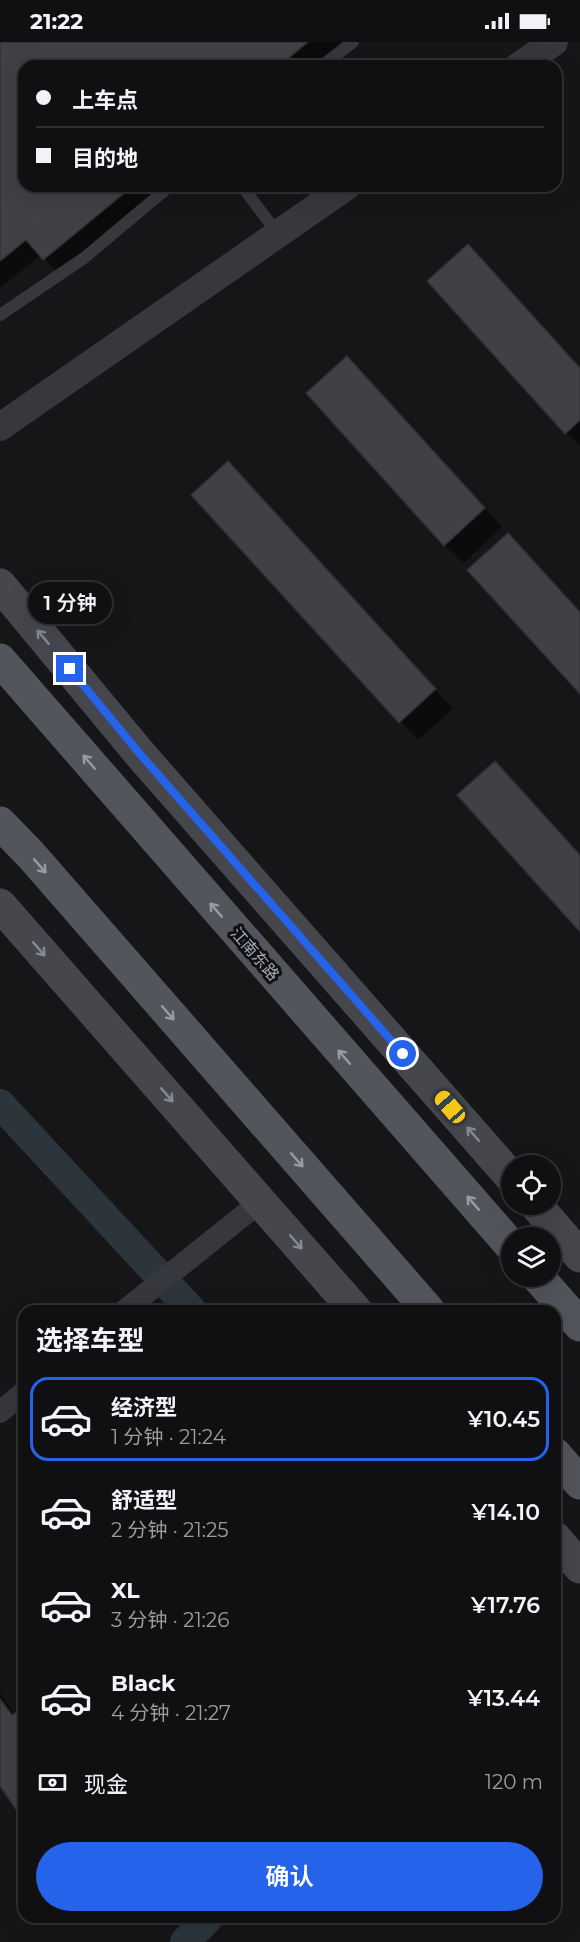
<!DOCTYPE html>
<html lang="zh">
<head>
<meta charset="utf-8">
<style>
  body { margin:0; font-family:Montserrat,"Noto Sans SC",sans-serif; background:#19191b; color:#f1f3f6; height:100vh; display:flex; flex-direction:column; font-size:22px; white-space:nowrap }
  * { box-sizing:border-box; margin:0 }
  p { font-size:20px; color:#9c9d9f }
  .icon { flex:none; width:33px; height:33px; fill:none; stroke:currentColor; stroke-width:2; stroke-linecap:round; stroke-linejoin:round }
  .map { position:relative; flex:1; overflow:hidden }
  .side { position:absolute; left:18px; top:1263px; width:543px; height:618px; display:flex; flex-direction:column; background:#101012; border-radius:18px; box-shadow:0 6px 24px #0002,0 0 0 2px #303032 }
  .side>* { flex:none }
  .banner { position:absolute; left:18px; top:18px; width:544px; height:132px; border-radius:18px; box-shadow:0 6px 24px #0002,0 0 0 2px #303032; display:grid; align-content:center; height:132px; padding:0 18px; background:#101012 }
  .controls { position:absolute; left:501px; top:1113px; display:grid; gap:12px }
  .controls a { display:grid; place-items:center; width:60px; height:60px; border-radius:50%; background:#101012; box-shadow:0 6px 24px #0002,0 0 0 2px #303032; font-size:30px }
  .end { position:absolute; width:27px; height:27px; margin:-14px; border:8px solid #2563eb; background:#fff; box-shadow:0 0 0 3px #fff }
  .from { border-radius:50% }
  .bubble { position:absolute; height:42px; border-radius:21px; background:#101012; box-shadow:0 6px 24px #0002,0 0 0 2px #303032; font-size:20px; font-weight:600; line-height:42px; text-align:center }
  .car { position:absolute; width:18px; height:36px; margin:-18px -9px; border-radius:8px; box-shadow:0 0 4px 2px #0007; background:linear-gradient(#f5c518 24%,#345 0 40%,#f5c518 0 76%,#345 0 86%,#f5c518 0) }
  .banner b { display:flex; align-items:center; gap:21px; height:57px; font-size:22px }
  .banner b+b { border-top:2px solid #303032 }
  .banner i { width:15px; height:15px; background:#f1f3f6 }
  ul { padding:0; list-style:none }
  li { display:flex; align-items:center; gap:18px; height:84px; margin:0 12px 9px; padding:0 6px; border:3px solid transparent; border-radius:18px }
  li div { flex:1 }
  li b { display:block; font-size:22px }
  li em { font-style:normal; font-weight:600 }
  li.current { border-color:#2563eb }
  li>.icon { width:54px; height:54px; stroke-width:1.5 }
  h2 { padding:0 18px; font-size:27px; line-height:72px }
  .pay { display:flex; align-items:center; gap:15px; height:66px; padding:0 18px; font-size:22px }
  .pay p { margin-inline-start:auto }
  .primary-button { display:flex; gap:12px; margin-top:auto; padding:12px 18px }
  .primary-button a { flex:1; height:69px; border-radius:36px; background:#2563eb; color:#fff; font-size:24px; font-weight:600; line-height:69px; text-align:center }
  .status { display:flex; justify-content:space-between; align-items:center; height:42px; padding:0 30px; background:#101012; direction:ltr }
  .status svg { height:16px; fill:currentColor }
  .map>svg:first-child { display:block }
  .shadow { fill:#0007 }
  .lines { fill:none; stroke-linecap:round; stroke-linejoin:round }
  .canal { stroke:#2c353c; stroke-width:30 }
  .building { fill:#404145; stroke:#303034; stroke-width:1.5 }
  .service { stroke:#37383d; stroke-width:12 }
  .minor { stroke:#37383d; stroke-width:22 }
  .tertiary { stroke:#37383d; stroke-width:28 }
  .secondary { stroke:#45474d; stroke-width:33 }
  .primary { stroke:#53555c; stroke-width:33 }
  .oneway { stroke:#858993 }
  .oneway2 { stroke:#979ba6 }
  .route { stroke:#2563eb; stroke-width:8 }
  .labels { text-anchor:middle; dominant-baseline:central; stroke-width:6; stroke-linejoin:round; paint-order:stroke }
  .street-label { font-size:16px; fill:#a8adb8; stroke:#111113 }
</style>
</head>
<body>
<div class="status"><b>21:22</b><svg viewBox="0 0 49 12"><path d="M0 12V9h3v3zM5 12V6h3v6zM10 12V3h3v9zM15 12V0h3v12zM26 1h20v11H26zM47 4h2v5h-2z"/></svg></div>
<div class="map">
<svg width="580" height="1900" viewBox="0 0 580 1900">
  <rect width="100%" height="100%" fill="#161618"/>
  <!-- shadow -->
  <g class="shadow">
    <path d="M0 0H341L312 24H24V144H166L59 232 41 213 0 246Z"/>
    <path d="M347 316 502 485 464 521 445 503Z"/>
    <path d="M580 326V404L566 391Z"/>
    <path d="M246 440 453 667 418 698 193 453Z"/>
    <path d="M0 1651 15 1673 24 1667V1777L0 1742Z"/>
  </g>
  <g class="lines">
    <!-- canal -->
    <g class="canal">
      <path d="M0 1062 192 1269"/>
      <path d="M185 1900 209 1875"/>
    </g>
  </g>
  <!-- building -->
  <g class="building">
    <path d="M0 0H308L279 24H24V144H133L43 218 26 198 0 219Z"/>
    <path d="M468 202 580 326V378L565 392 427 239Z"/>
    <path d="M347 314 485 466 444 504 306 351Z"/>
    <path d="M228 419 436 647 399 681 191 453Z"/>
    <path d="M508 491 580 570V652L467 528Z"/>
    <path d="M495 719 580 813V890L457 753Z"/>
    <path d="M0 1657 12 1673 24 1665V1779L0 1744Z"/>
  </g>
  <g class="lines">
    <!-- service -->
    <g class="service">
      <path d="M322 24 353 0"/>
      <path d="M242 144 278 192"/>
      <path d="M0 273 84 216 170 144"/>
    </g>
    <!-- minor -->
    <g class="minor">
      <path d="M124 1269 260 1160"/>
      <path d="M0 1370 24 1350"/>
    </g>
    <!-- tertiary -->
    <g class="tertiary">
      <path d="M519 24 554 0"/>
      <path d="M0 385 347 144"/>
    </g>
    <!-- secondary -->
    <g class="secondary">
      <path d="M0 543 140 712 512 1136"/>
      <path d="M0 863 356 1269"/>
      <path d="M535 1162 580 1214"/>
      <path d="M555 1496 580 1525"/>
    </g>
    <!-- primary -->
    <g class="primary">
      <path d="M0 618 512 1205"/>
      <path d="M0 781 31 813 429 1269"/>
      <path d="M537 1234 580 1283"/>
      <path d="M555 1412 580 1441"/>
    </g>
  </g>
  <!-- one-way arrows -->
  <defs><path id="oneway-shaft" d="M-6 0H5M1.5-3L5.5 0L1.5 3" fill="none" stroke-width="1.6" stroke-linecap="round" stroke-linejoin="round" transform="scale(1.5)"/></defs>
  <g class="oneway">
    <use href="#oneway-shaft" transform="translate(43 595) rotate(-130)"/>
    <use href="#oneway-shaft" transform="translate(39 907) rotate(49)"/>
    <use href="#oneway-shaft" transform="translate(167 1053) rotate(49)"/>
    <use href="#oneway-shaft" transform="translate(473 1092) rotate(-131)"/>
    <use href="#oneway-shaft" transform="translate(296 1200) rotate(49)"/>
  </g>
  <g class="oneway2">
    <use href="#oneway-shaft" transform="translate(89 720) rotate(-131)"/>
    <use href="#oneway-shaft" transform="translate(40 824) rotate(49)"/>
    <use href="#oneway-shaft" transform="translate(216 868) rotate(-131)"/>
    <use href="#oneway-shaft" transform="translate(168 971) rotate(49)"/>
    <use href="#oneway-shaft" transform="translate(344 1015) rotate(-131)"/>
    <use href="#oneway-shaft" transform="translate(297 1118) rotate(49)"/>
    <use href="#oneway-shaft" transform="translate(473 1161) rotate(-131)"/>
  </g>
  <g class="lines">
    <!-- route -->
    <path class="route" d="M70 627 140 712 403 1012"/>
  </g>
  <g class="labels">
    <!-- street labels -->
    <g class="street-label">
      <text transform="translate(255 912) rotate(49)">江南东路</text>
    </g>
  </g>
</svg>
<div class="controls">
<a><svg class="icon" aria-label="locate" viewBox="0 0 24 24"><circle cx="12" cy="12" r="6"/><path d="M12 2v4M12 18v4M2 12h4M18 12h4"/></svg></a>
<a><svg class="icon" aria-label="layers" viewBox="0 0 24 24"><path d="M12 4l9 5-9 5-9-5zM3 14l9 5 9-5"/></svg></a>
</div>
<i class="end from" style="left:403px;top:1012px"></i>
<i class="end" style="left:70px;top:627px"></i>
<div class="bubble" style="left:28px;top:540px;width:84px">1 分钟</div>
<i class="car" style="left:450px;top:1065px;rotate:319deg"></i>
<div class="banner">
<b><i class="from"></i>上车点</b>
<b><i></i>目的地</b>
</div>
<section class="side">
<h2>选择车型</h2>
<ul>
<li class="current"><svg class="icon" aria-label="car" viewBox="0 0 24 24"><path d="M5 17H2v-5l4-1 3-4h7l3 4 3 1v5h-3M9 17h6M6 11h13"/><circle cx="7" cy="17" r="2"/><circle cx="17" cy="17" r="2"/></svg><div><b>经济型</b><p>1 分钟 · 21:24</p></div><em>¥10.45</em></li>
<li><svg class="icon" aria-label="car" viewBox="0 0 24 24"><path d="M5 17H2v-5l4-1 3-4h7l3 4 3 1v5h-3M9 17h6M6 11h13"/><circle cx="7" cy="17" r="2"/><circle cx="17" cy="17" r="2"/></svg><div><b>舒适型</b><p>2 分钟 · 21:25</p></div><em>¥14.10</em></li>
<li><svg class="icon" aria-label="car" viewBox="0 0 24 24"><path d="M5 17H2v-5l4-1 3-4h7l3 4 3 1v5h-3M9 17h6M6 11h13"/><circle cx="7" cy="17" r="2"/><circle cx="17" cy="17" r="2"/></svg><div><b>XL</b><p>3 分钟 · 21:26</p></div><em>¥17.76</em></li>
<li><svg class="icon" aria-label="car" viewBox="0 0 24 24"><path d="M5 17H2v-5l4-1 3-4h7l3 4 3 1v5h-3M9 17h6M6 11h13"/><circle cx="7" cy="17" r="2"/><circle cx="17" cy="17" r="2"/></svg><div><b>Black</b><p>4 分钟 · 21:27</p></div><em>¥13.44</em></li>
</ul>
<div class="pay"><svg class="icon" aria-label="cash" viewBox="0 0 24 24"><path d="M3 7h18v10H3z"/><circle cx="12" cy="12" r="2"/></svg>现金<p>120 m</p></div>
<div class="primary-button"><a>确认</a></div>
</section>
</div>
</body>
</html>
